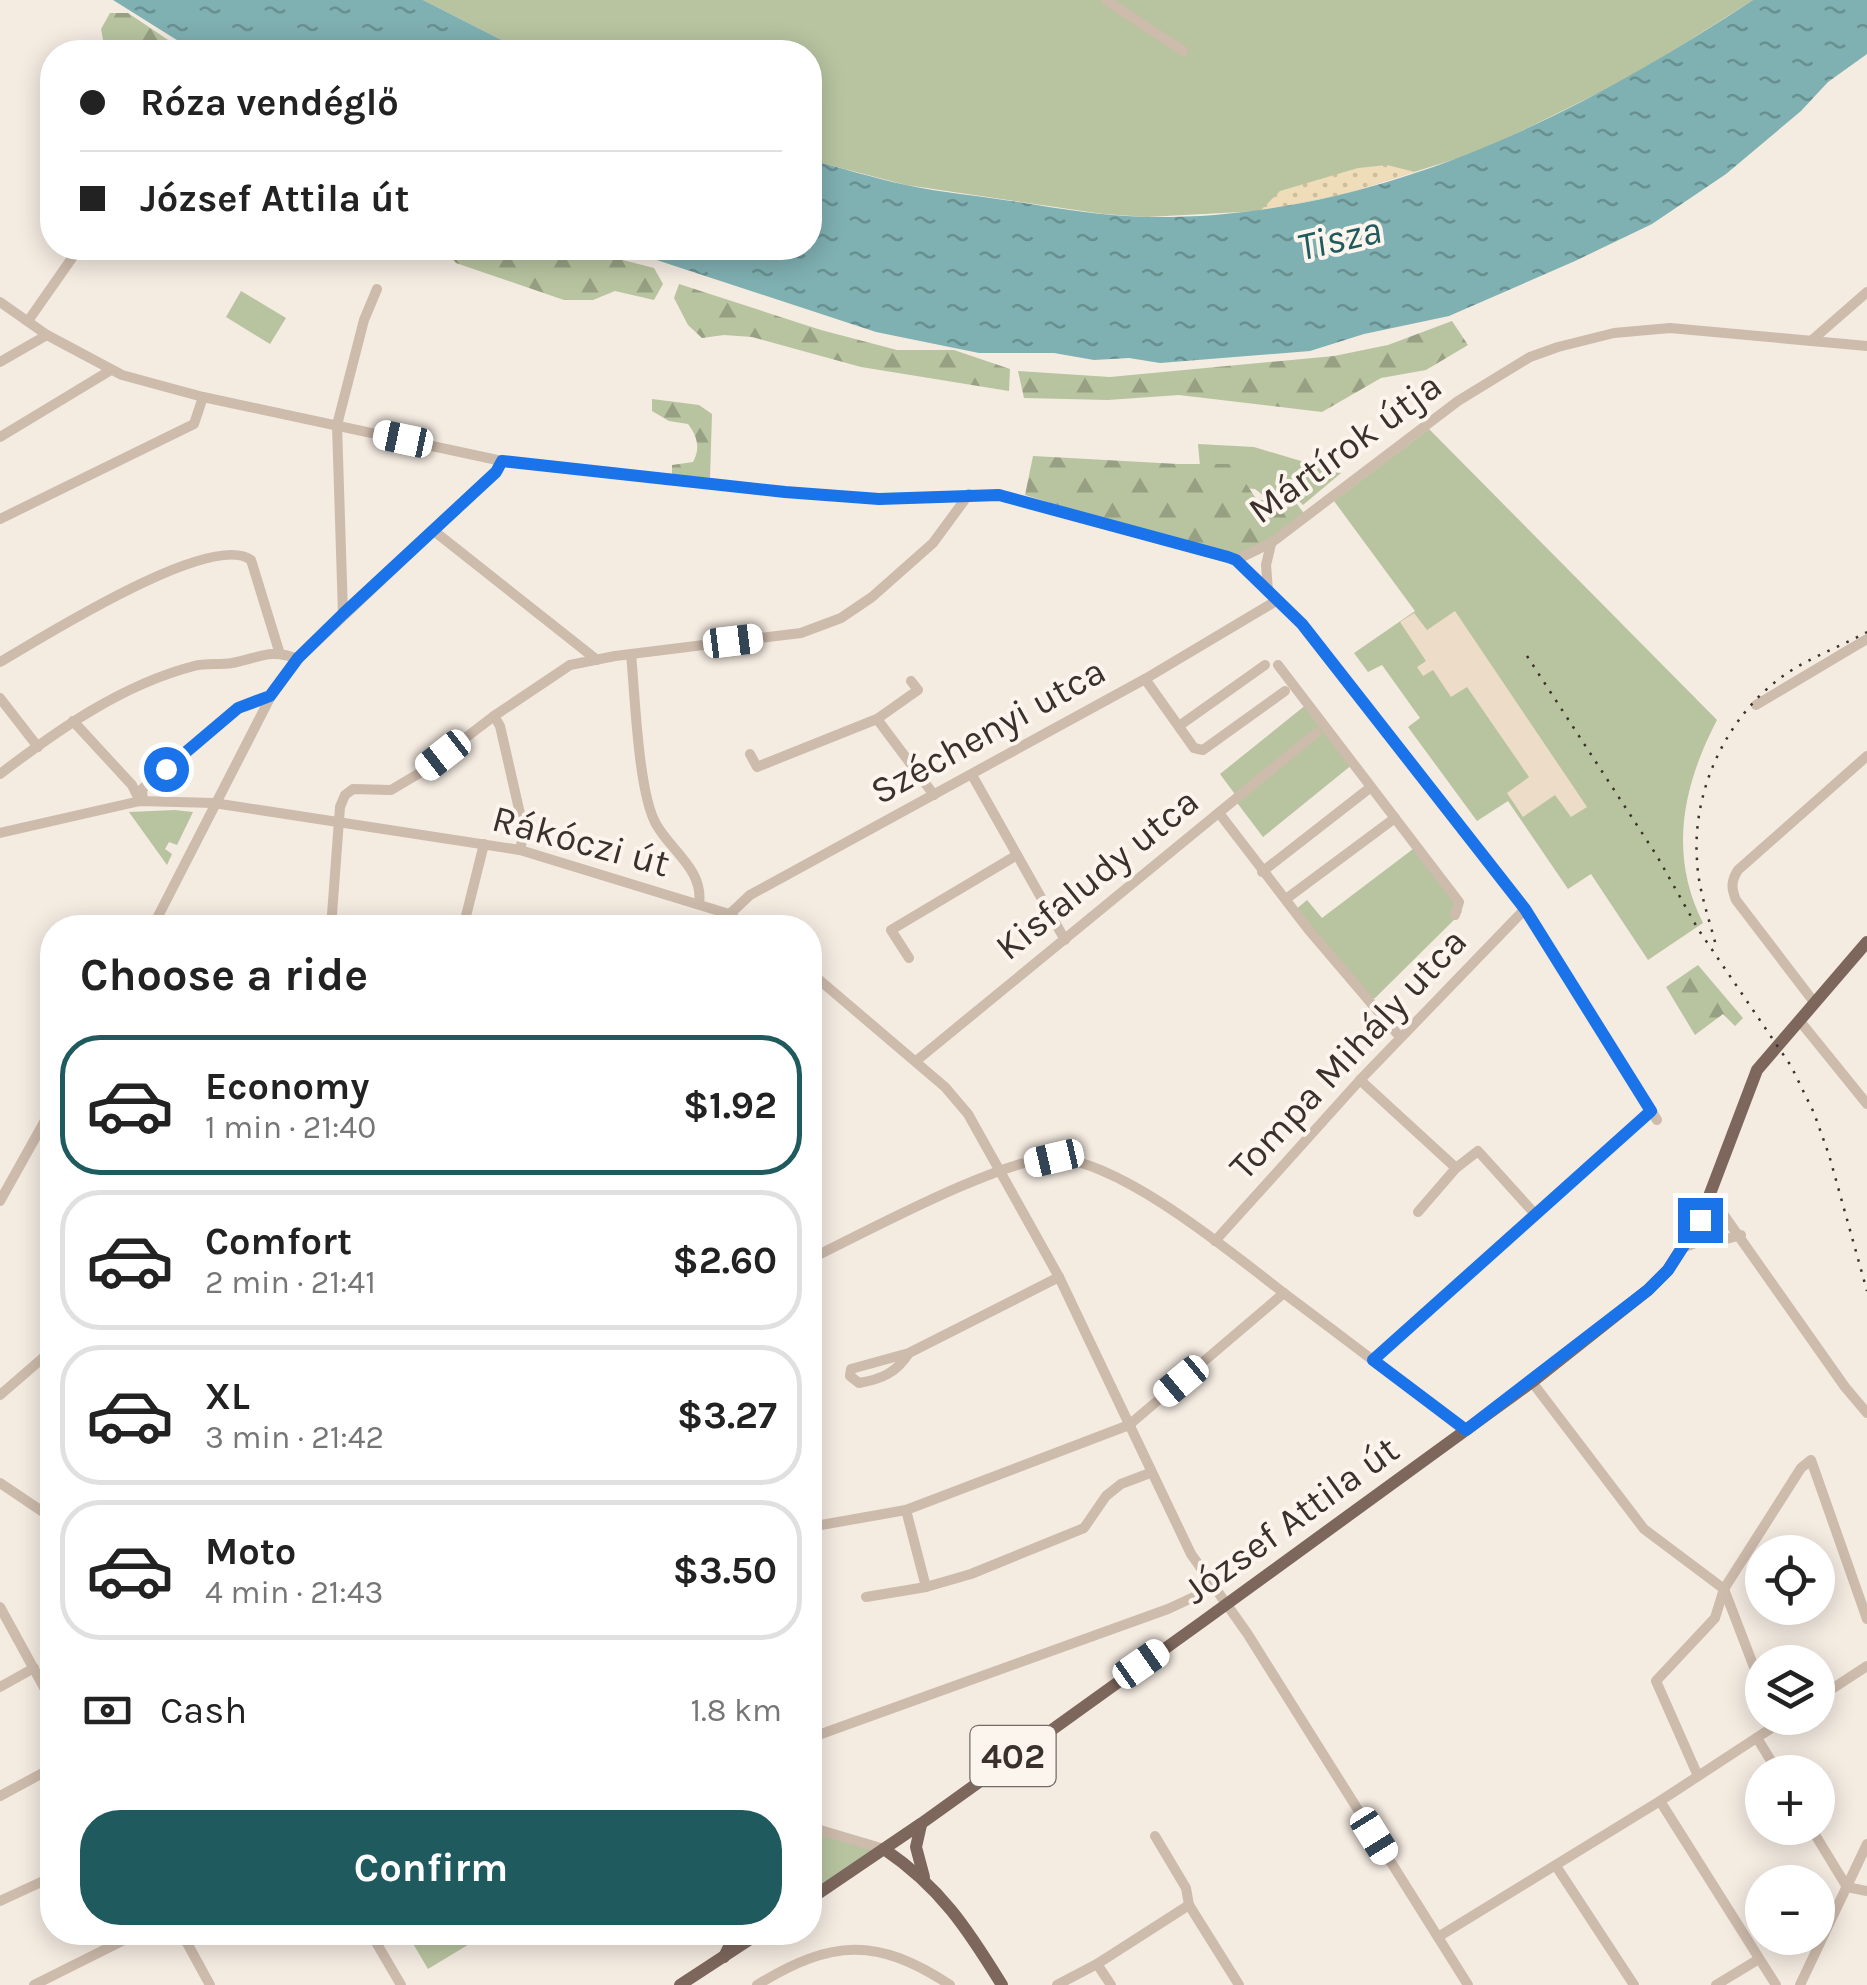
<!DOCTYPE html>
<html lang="en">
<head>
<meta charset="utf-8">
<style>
  body { margin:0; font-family:Karla,sans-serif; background:#f2f2f2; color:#222; height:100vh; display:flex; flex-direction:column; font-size:38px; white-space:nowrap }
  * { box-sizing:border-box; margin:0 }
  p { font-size:32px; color:#767676 }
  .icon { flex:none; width:55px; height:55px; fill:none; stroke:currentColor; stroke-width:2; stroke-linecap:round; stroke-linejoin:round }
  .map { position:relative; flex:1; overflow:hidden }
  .sheet { position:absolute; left:40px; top:915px; width:782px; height:1030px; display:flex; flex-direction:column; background:#fff; border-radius:40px; box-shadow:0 5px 25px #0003 }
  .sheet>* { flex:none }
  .hud { position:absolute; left:40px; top:40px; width:782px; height:220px; border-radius:40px; box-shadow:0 5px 25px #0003; display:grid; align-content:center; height:220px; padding:0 40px; background:#fff }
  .controls { position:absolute; left:1745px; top:1535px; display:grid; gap:20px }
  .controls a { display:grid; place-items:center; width:90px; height:90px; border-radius:50%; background:#fff; box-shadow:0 5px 25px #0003; font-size:50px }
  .end { position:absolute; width:45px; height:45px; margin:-22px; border:12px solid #1a73e8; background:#fff; box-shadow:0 0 0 5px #fff }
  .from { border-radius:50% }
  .car { position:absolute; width:30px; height:60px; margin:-30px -15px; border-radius:12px; box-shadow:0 0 8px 2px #0007; background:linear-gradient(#fff 24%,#345 0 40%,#fff 0 76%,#345 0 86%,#fff 0) }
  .hud b { display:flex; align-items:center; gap:35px; height:95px; font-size:38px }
  .hud b+b { border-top:2px solid #e0e0e0 }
  .hud i { width:25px; height:25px; background:#222 }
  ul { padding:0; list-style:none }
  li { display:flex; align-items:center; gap:30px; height:140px; margin:0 20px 15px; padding:0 20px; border:5px solid #e0e0e0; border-radius:40px }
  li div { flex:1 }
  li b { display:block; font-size:38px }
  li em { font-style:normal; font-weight:700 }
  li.current { border-color:#1f5a5e }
  li>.icon { width:90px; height:90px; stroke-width:1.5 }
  h2 { padding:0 40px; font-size:45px; line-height:120px }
  .pay { display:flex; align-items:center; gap:25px; height:110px; padding:0 40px; font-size:38px }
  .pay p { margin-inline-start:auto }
  .action { display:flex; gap:20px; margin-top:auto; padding:20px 40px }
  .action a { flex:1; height:115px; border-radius:40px; background:#1f5a5e; color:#fff; font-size:40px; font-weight:700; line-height:115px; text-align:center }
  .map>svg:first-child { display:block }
  .green { fill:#b8c4a0 }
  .forest { fill:url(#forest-firs) }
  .sand { fill:url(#sand-dots) }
  .plaza { fill:#ecdcc8 }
  .water { fill:url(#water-ripples) }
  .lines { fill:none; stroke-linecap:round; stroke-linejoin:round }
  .minor { stroke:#cdbbac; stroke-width:10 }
  .major { stroke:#7d675c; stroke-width:12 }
  .rail { stroke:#3b302b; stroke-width:2.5; stroke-dasharray:2.5 8; stroke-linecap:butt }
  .route { stroke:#1a73e8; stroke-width:12 }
  .labels { text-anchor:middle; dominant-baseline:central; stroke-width:8; stroke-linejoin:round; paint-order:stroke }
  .shield { fill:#fbf5ee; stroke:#756b66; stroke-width:2.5 }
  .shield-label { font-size:35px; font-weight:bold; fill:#3b302b }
  .street-label { font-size:38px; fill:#3b302b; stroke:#fbf5ee }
  .water-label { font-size:40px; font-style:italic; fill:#1f5a5e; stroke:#fbf5ee }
</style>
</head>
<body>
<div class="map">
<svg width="1867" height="1985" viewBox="0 0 1867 1985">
  <defs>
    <pattern id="forest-firs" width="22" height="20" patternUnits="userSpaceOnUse" patternTransform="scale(2.5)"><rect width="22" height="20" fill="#b8c4a0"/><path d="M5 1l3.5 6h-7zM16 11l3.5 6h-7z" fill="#97a083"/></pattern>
    <pattern id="sand-dots" width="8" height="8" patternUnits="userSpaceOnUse" patternTransform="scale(2.5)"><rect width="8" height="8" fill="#efdcb8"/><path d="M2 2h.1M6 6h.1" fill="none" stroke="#cebd9e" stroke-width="1.8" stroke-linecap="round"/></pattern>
    <pattern id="water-ripples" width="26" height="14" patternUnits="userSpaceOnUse" patternTransform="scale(2.5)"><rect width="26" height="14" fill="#7fb0b2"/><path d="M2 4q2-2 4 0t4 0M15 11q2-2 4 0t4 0" fill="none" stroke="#699091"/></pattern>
  </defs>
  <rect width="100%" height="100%" fill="#f4ebe1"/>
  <!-- green -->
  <g class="green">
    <path d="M423 0H1753L1635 75 1481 151 1344 194 1260 211 1147 217 1103 214 906 185 810 160V52H525Z"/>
    <path d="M241 291 286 318 270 344 226 317Z"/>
    <path d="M1429 429 1717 720C1683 785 1668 854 1703 923L1648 960 1591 874 1568 889 1508 801 1477 821 1408 727 1420 718 1382 665 1368 672 1354 653 1415 611 1334 501Z"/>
    <path d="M1198 444 1254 447 1341 473 1303 505 1296 498 1264 496 1255 489 1219 486 1200 466Z"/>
    <path d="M1307 704 1353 764 1263 837 1235 800 1237 797 1220 774Z"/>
    <path d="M175 810 193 812 177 845 169 842 165 849 172 854 167 865 129 812Z"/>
    <path d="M1417 846 1462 912 1375 998H1368L1294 911 1307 900 1322 918Z"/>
    <path d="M810 1827 884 1849 810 1899Z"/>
    <path d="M428 1933H471L476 1940 428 1969 412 1942Z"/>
  </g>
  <!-- forest -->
  <g class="forest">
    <path d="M110 13H128L186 52H109L105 50 101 29Z"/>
    <path d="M444 248H576L654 268 663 284 654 300 615 291 593 300H564L456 263Z"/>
    <path d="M679 284 821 330 897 350H954L1010 369 1009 391 861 367 752 337 724 335 702 338 688 325 674 298Z"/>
    <path d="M1452 321 1468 345 1426 370 1381 378 1322 412 1179 395 1108 400 1024 398 1018 371 1110 377 1334 356 1388 345Z"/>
    <path d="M652 399 699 405 712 414 710 478 672 475V465L693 462C701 448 697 436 688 424L669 421 652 411Z"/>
    <path d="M1033 456 1178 464H1240L1245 482 1257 500H1294L1306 516 1236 560 1025 495Z"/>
    <path d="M1698 965 1743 1018 1735 1026 1723 1014 1695 1035 1666 987Z"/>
  </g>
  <!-- sand -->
  <path class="sand" d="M1387 165 1415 172 1344 194 1260 211 1280 191 1358 168Z"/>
  <!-- plaza -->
  <path class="plaza" d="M1455 611 1587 807 1571 817 1555 795 1523 817 1507 793 1529 777 1467 687 1451 697 1433 670 1423 676 1417 667 1426 661 1400 622 1414 613 1427 630Z"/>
  <!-- water -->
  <g class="water">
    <path d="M113 0H423L525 52H196Z"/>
    <path d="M1753 0H1867V54L1828 82 1801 111 1726 174 1652 224 1575 261 1449 316 1364 334 1310 351 1160 363 1129 358 1094 360 1054 353H979L876 332 620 248H810V160C842 168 873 178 906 185 943 193 981 196 1018 202 1061 209 1104 216 1147 217 1371 220 1571 120 1753 0Z"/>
  </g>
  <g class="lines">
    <!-- minor -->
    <g class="minor">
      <path d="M1106 0 1183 51"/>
      <path d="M0 302 47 335 122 375 203 397 502 461 785 492 879 499 999 495 1236 560 1271 543 1458 401 1530 357 1558 347 1614 333 1670 328 1867 346"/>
      <path d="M28 321 79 248"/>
      <path d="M1811 341 1867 292"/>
      <path d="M0 362 47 335"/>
      <path d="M0 437 111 370"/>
      <path d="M0 519 194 424 203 397"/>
      <path d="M434 531 597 660"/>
      <path d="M1236 560 1302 624 1525 909 1657 1120"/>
      <path d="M1268 591 1266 565 1271 544"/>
      <path d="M343 614 337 425 364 320 377 289"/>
      <path d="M631 654C635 694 638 792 656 824 671 851 704 870 699 904"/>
      <path d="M0 662C40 639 211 530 251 560L279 651"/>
      <path d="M1278 665 1459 902 1455 915"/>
      <path d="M1145 679 1194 748 1203 750 1285 691"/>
      <path d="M0 698 38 747"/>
      <path d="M1756 705 1867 639"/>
      <path d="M494 716 500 726 524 831 520 850"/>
      <path d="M877 719 934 795"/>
      <path d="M73 721 132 785 140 801"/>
      <path d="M1179 726 1265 665"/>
      <path d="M750 754 757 767 877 719 918 690 911 681"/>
      <path d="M0 774C58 730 121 685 194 666 206 663 219 665 232 663 259 658 270 648 298 659"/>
      <path d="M972 775 1065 940"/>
      <path d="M143 801 142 789 238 708 271 696"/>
      <path d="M1219 813 1308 929 1400 1037"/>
      <path d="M0 833 140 801 214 803 520 850 729 914 748 928"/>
      <path d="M1262 872 1371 787"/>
      <path d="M1286 899 1395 818"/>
      <path d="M152 928 271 696 298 659 496 472 502 461"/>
      <path d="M331 928 340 807 345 795 353 789 391 790 418 774 494 716 570 665 615 656 801 633 841 618 872 597 933 543 969 494"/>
      <path d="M463 928 484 844"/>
      <path d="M715 928 750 895 1145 679 1276 601"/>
      <path d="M909 958 891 930 1017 855"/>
      <path d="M810 972 945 1087 968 1114 1059 1277 1191 1554 1247 1633 1468 1985"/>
      <path d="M1814 1002 1736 900C1731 888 1731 881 1738 870L1867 756"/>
      <path d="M1799 1020 1867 1104"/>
      <path d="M916 1061 1316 733"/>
      <path d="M1360 1080 1456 1168 1478 1151 1535 1214"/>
      <path d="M1709 1194 1845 1387 1867 1413"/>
      <path d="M0 1201 52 1108"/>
      <path d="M1418 1212 1456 1168"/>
      <path d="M1215 1241 1360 1080 1525 909"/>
      <path d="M1685 1247 1708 1238 1712 1243 1741 1235"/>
      <path d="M810 1259C860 1235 1008 1155 1056 1158 1125 1163 1234 1255 1289 1297 1348 1341 1407 1386 1465 1431"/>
      <path d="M909 1353C896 1373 882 1379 859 1383L850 1376 851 1369 909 1353 1059 1277"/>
      <path d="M1373 1360 1651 1111"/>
      <path d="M1532 1382 1644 1529 1724 1589 1762 1688"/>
      <path d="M0 1395 52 1350"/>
      <path d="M0 1483 52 1518"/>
      <path d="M906 1510 926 1587"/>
      <path d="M810 1527 906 1510 1129 1425 1284 1293"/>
      <path d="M866 1597 926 1587 971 1574 1084 1528 1106 1496 1121 1484 1150 1473"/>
      <path d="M0 1607 52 1702"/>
      <path d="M0 1687 34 1668"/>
      <path d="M1818 1698 1867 1666"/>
      <path d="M810 1738 1168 1609 1196 1596 1208 1580"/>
      <path d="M1757 1738 1778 1772"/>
      <path d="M810 1772 817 1828"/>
      <path d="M1698 1776 1656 1681 1715 1618 1724 1589 1801 1468 1811 1460 1867 1619"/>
      <path d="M0 1796 52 1768"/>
      <path d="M1660 1801 1776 1985"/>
      <path d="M810 1827 884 1849"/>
      <path d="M1811 1828 1847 1887 1867 1891"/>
      <path d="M1155 1836 1186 1888 1189 1905 1239 1985"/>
      <path d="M1556 1866 1634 1985"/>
      <path d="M0 1901 52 1877"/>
      <path d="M181 1932 210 1985"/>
      <path d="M370 1932 401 1985"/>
      <path d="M1438 1937 1660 1801 1787 1718"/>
      <path d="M1097 1964 1111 1985"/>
      <path d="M34 1985 140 1932"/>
      <path d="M757 1985C832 1939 877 1937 950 1985"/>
      <path d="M1057 1985 1097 1964 1189 1905"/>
      <path d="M1716 1985 1759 1959"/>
      <path d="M1800 1985 1867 1844"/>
    </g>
    <!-- major -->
    <g class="major">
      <path d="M921 1825 916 1847 924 1877"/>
      <path d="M884 1849C940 1887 967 1928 1002 1985"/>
      <path d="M810 1899 922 1823 1202 1622 1532 1382 1648 1290 1668 1270 1700 1220 1757 1070 1867 942"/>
      <path d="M724 1957 736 1932"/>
      <path d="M680 1985 761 1932"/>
    </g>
    <!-- rail -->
    <g class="rail">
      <path d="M1527 656 1657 856 1698 929 1791 1066 1814 1113 1829 1155 1867 1291"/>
      <path d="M1715 942C1708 915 1698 888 1697 860 1692 792 1725 720 1779 679 1805 659 1838 648 1867 632"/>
    </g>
  </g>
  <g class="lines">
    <!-- route -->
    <path class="route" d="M166 769 238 708 270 696 298 658 343 614 496 472 502 461 785 492 879 499 999 495 1228 557 1236 560 1302 624 1525 909 1651 1111 1373 1360 1466 1430 1648 1290 1668 1270 1700 1220"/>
  </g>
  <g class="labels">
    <!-- shield labels -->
    <rect class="shield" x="970.5" y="1726" width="85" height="60" rx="8"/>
    <g class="shield-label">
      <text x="1013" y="1756">402</text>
    </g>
    <!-- street labels -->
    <g class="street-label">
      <text transform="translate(1345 448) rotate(-36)">Mártírok útja</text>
      <text transform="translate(988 731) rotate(-29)">Széchenyi utca</text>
      <text transform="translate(581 841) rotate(15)">Rákóczi út</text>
      <text transform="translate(1097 874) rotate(-39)">Kisfaludy utca</text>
      <text transform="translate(1348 1054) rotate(-47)">Tompa Mihály utca</text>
      <text transform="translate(1291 1520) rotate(-36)">József Attila út</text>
    </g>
    <!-- water labels -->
    <g class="water-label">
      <text transform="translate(1339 238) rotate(-13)">Tisza</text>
    </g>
  </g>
</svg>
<div class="controls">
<a><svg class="icon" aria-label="locate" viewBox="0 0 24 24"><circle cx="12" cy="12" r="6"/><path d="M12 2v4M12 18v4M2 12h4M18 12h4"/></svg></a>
<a><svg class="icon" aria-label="layers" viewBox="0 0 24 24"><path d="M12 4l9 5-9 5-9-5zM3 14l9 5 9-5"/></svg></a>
<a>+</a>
<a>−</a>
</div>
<i class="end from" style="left:166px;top:769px"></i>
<i class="end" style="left:1700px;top:1220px"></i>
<i class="car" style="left:403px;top:439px;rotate:282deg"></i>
<i class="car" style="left:733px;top:641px;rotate:83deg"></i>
<i class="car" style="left:443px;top:755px;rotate:232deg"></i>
<i class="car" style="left:1054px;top:1158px;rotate:257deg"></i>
<i class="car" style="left:1181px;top:1381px;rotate:230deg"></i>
<i class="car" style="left:1141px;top:1664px;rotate:55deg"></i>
<i class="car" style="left:1374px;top:1836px;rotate:148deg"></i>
<div class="hud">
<b><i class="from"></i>Róza vendéglő</b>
<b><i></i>József Attila út</b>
</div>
<section class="sheet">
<h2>Choose a ride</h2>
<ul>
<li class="current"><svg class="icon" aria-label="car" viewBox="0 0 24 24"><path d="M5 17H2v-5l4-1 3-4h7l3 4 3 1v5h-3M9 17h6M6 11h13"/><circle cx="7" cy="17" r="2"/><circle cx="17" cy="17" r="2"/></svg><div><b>Economy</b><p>1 min · 21:40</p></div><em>$1.92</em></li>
<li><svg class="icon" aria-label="car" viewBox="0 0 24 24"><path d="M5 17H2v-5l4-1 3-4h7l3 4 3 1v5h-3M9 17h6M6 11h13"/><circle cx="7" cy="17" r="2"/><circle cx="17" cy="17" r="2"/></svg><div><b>Comfort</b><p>2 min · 21:41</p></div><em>$2.60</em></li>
<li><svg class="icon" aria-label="car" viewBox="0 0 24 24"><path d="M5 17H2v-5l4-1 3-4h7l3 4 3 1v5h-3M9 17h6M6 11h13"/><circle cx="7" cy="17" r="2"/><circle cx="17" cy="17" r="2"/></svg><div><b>XL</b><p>3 min · 21:42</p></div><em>$3.27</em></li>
<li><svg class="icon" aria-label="car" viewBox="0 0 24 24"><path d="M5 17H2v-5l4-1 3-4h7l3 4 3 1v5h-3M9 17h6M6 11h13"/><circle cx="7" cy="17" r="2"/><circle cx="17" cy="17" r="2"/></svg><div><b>Moto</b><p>4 min · 21:43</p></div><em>$3.50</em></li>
</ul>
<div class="pay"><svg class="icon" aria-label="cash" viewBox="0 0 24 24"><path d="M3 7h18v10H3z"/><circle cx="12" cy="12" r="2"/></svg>Cash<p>1.8 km</p></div>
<div class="action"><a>Confirm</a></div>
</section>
</div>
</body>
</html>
